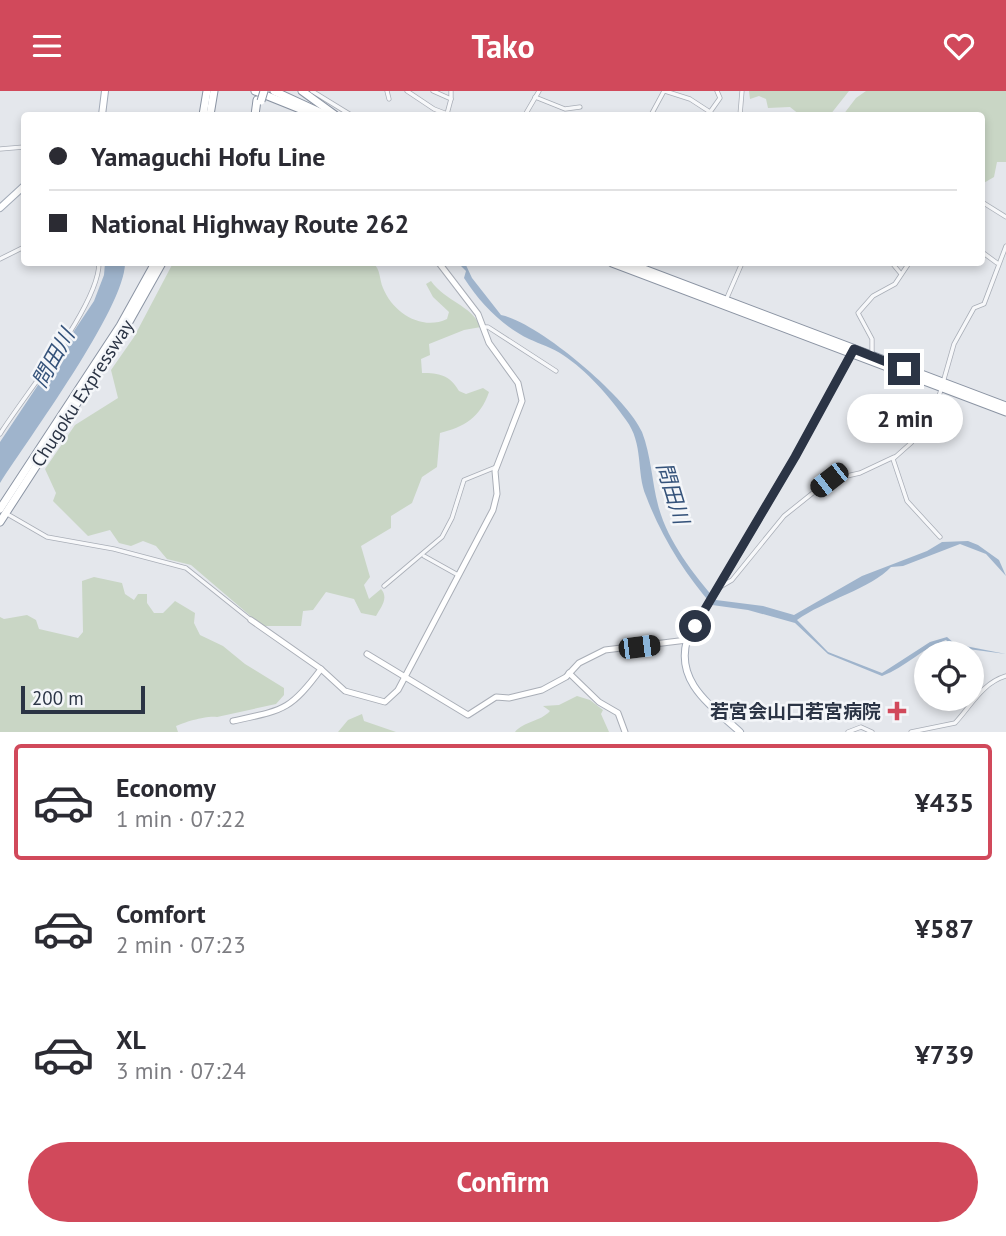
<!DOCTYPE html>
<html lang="en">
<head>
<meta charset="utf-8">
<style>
  body { margin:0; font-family:"PT Sans","Noto Sans JP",sans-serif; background:#f7f7f7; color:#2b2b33; height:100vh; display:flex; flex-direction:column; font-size:26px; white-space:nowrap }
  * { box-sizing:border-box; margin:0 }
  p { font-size:23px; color:#7c7c81 }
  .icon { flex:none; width:38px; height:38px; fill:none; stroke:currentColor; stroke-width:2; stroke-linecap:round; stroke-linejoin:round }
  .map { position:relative; height:641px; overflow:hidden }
  .sheet { display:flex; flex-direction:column; background:#fff; flex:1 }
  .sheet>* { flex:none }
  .banner { position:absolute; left:21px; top:21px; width:964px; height:154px; border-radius:7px; box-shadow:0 4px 10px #0003; display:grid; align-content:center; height:154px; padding:0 28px; background:#fff }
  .controls { position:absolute; left:914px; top:550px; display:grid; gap:14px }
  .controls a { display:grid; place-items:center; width:70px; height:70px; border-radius:50%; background:#fff; box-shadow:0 4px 10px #0003; font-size:35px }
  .scale { position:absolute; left:21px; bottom:18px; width:124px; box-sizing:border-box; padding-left:7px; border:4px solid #2b3445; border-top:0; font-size:19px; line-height:24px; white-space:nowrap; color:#2b3445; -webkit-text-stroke:5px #f4f6f9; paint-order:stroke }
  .end { position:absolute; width:32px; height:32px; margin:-16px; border:9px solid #2b3445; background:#fff; box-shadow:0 0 0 4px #fff }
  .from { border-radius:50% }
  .bubble { position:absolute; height:49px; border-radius:24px; background:#fff; box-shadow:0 4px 10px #0003; font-size:23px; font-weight:800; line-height:49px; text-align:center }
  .car { position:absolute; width:21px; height:42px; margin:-21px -10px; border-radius:9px; box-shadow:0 0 5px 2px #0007; background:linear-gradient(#222 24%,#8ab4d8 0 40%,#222 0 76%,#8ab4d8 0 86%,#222 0) }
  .banner b { display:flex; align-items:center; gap:24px; height:66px; font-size:26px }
  .banner b+b { border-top:2px solid #e1e1e2 }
  .banner i { width:18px; height:18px; background:#2b2b33 }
  ul { padding:12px 0 0; list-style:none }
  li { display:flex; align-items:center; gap:21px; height:116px; margin:0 14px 10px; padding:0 14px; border:4px solid transparent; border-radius:7px }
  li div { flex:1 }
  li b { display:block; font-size:26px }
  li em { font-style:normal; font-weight:800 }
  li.current { border-color:#d1495b }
  li>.icon { width:63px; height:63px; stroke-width:1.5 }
  .action { display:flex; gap:14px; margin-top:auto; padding:14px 28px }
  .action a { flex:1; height:80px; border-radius:42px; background:#d1495b; color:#fff; font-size:28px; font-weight:800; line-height:80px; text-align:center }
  header { display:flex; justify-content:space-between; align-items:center; height:91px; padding:0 28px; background:#d1495b; color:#fff; font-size:32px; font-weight:800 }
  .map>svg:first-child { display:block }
  .green { fill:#c9d6c5 }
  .water { fill:#9fb4cc }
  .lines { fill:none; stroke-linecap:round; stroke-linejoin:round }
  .street-casing { stroke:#a9aeb7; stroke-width:5 }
  .secondary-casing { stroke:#a9aeb7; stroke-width:7 }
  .primary-casing { stroke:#a3abb8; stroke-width:8 }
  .highway-casing { stroke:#8b94a3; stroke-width:9 }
  .street { stroke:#f7f8fa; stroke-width:3.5 }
  .secondary { stroke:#fff; stroke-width:5 }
  .primary { stroke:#fff; stroke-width:6 }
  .highway { stroke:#fff; stroke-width:7 }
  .highway-bridge-casing { stroke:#8b94a3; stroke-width:9; stroke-linecap:butt }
  .highway-bridge { stroke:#fff; stroke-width:7 }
  .route { stroke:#2b3445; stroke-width:9 }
  .poi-dot { fill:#d1495b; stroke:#f4f6f9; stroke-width:2.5 }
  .labels { text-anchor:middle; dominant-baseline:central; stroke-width:5; stroke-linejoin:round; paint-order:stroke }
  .street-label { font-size:19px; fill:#2b3445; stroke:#f4f6f9 }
  .poi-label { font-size:19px; font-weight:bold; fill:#2b3445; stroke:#f4f6f9; text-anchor:end }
  .water-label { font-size:21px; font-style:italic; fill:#34527a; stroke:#f4f6f9 }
</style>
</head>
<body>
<header><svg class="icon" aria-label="menu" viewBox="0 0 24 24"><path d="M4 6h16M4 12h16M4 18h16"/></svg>Tako<svg class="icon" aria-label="heart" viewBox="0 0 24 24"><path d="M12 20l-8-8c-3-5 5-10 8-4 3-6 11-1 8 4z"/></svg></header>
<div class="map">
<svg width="1006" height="641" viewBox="0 0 1006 641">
  <rect width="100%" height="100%" fill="#e4e7ec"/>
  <!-- green -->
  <g class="green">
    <path d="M749 0H849L830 24H800L790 16 768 17 766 8 759 5 750 8Z"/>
    <path d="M866 0H1006V71H997L994 86 982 93V24H843L856 7Z"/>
    <path d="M173 172H373C381 179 379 188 383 197 393 222 422 240 447 228L449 221 433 206 426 193 431 190C446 211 470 213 481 236L464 239 429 253 430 264 421 268 422 282C439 282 450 284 459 300L466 303 483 297 489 301C480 327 464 336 440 342L437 376 422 386 412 412 391 425V437L361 455 370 486 364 494 369 508 381 498C389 507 381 516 376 525L361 522 354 508 326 501 313 519 303 520 301 535H262L191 474 167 468 156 455 143 450 131 455 119 452 110 439 88 445 53 410 56 402 45 378 75 334 118 307 111 279 134 246Z"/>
    <path d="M94 486 122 492 125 503 134 509 138 503H147V512L154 522H163L175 510 195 522 194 532 200 544 223 555 245 573 284 597V604L276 613 217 626C208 624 184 631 176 635L178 641H0V526L4 528 27 524 36 529 39 538 78 547 83 541 82 490Z"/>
    <path d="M577 605 590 609 603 619 601 623 609 641H515C524 630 540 631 550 620L543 615 559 614Z"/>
    <path d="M362 623 364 630 396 641H338L348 629Z"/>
  </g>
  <!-- water -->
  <g class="water">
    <path d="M105 172H125C125 217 28 348 0 392V351L94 210 104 184Z"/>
    <path d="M458 172H465L472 187 501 224C538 231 628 307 642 341 651 364 652 391 658 414 667 449 693 483 716 509L763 515 794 524 862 485 927 460 942 451 968 450 978 454 999 469 1006 485 986 463 960 453 903 475 891 476C872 497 823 510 797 529L828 561 882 582 930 551 947 546 955 553 1006 563 953 556 946 549C922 557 906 576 882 585L828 563 795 532 748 519 712 514C685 483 661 445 646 405 636 381 644 353 626 329 610 306 586 279 563 264 553 257 540 253 529 248 501 234 481 213 464 187L466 180Z"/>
  </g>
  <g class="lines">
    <!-- street casing -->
    <g class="street-casing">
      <g id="street">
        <path d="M312 0 351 24"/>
        <path d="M387 0 389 8"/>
        <path d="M407 0 434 18 447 23 451 8 433 0"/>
        <path d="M665 0 690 8 710 21"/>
        <path d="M535 6 565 18 580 16"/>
        <path d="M451 8V0"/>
        <path d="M525 24 539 0"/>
        <path d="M651 24 664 0"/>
        <path d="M708 24 720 7 717 0"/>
        <path d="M740 24 742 0"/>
        <path d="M0 58 24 56"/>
        <path d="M982 111 1006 126"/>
        <path d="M982 161 997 172"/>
        <path d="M0 168 24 156"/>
        <path d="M892 172 901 183"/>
        <path d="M726 209 742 172"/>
        <path d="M484 236H488L556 280"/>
        <path d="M872 263V248L858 222 873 205 895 193 909 172"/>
        <path d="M0 343C25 303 99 214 99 172"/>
        <path d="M9 424 47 446 114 458 186 477 251 529"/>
        <path d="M940 446 907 410 893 368 911 352 931 322 938 309 954 253 974 217 984 213 1006 155"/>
        <path d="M424 465 458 484"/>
        <path d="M384 495 442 446 452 427 464 389 496 376"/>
        <path d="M720 496 732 489 784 425 829 389 860 382 894 366"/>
        <path d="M848 641 861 636 872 641"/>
        <path d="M911 641 955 632C971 615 982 592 1006 585"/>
      </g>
    </g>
    <!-- secondary casing -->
    <g class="secondary-casing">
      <g id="secondary">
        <path d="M251 529 321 578 345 600 385 611 398 599 493 419 497 403 495 380 522 310 518 292 489 252 478 223 439 172"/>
        <path d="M367 563 468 624 496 606 509 607 542 599 566 586 579 572 605 559 687 549"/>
        <path d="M569 582 599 611 618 622 625 641"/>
        <path d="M233 630C283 619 290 620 321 578"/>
      </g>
    </g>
    <!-- primary casing -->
    <g class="primary-casing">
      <g id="primary">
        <path d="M102 24 105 0"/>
        <path d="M0 117 24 95"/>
        <path d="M740 641C712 615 675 592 687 549L795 366 854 258"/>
      </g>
    </g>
    <!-- highway casing -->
    <g class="highway-casing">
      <g id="highway">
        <path d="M255 0 315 24"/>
        <path d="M274 0 326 24"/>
        <path d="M302 0 335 24"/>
        <path d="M203 24 207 0"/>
        <path d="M210 24 214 0"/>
        <path d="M255 24 257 9"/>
        <path d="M612 172 1006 321"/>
        <path d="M628 172 1006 315"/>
        <path d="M0 418 120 235 155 172"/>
        <path d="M0 431 125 238 162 172"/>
      </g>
    </g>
    <!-- street -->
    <use href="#street" class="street"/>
    <!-- secondary -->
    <use href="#secondary" class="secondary"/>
    <!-- primary -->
    <use href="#primary" class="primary"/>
    <!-- highway -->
    <use href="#highway" class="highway"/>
    <!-- highway-bridge casing -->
    <g class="highway-bridge-casing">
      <path id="highway-bridge" d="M261 10 264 0"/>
    </g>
    <!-- highway-bridge -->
    <use href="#highway-bridge" class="highway-bridge"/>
  </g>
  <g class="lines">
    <!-- route -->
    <path class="route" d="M695 535 795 366 854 258 904 278"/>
  </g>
  <!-- markers -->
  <path class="poi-dot" d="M893.5 609.5h7v7h7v7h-7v7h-7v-7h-7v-7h7z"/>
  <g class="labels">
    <!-- street labels -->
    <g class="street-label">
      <text transform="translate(82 302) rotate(-57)">Chugoku Expressway</text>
    </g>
    <!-- poi labels -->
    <g class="poi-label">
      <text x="881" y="620">若宮会山口若宮病院</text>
    </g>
    <!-- water labels -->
    <g class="water-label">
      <text transform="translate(53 267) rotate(-61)">問田川</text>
      <text transform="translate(673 402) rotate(73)">問田川</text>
    </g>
  </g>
</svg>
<div class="controls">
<a><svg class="icon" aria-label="locate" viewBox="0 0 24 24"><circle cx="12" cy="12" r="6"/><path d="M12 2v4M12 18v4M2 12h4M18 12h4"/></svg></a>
</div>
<div class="scale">200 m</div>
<i class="end from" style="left:695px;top:535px"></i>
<i class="end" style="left:904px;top:278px"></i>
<div class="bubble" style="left:847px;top:303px;width:116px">2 min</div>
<i class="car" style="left:829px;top:389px;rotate:232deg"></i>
<i class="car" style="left:639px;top:556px;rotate:83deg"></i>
<div class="banner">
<b><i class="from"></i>Yamaguchi Hofu Line</b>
<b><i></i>National Highway Route 262</b>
</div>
</div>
<section class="sheet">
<ul>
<li class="current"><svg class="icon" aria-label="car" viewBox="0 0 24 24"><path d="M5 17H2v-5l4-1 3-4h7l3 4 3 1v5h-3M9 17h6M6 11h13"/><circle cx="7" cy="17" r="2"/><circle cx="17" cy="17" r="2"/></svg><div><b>Economy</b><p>1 min · 07:22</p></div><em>¥435</em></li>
<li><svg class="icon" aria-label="car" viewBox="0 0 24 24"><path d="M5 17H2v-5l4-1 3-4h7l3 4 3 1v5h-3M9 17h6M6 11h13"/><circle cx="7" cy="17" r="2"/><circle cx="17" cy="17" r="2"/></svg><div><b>Comfort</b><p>2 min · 07:23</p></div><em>¥587</em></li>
<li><svg class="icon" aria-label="car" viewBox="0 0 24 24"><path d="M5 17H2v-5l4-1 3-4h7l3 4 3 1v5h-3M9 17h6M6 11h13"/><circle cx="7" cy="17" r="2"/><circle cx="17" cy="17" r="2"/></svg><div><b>XL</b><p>3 min · 07:24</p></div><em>¥739</em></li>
</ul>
<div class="action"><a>Confirm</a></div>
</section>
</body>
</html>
